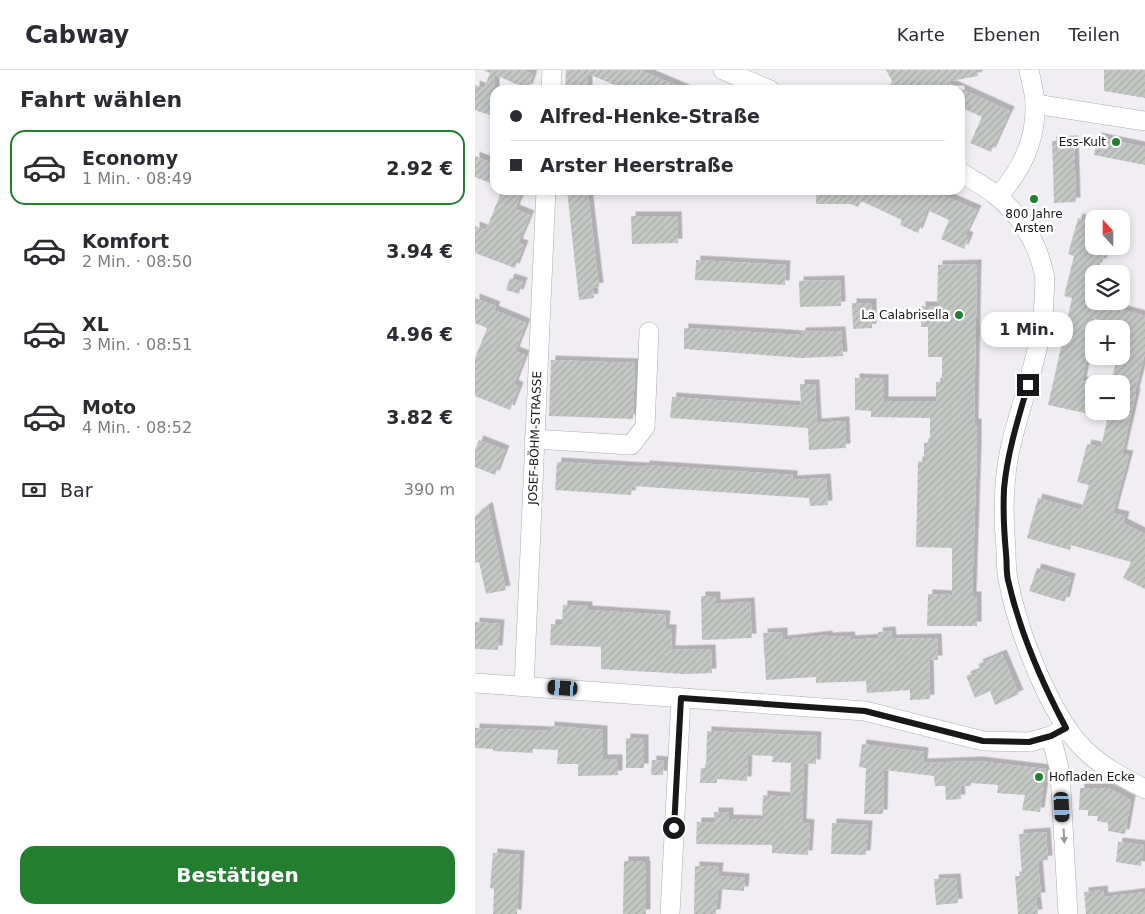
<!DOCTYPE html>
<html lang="de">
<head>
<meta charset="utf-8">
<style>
  body { margin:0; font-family:"DejaVu Sans",sans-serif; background:#f7f7f7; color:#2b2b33; height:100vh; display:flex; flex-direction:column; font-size:19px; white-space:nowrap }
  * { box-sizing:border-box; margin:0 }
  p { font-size:16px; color:#7c7c81 }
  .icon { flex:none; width:28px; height:28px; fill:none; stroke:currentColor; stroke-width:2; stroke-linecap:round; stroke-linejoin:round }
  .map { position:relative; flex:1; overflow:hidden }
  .side { display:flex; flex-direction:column; background:#fff; width:475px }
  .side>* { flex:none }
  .guide { position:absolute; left:15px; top:15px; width:475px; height:110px; border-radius:15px; box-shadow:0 2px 8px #0003; display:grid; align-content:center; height:110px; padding:0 20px; background:#fff }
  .needle { width:32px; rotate:339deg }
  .fabs { position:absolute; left:610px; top:140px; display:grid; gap:10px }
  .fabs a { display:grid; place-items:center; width:45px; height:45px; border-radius:10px; background:#fff; box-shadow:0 2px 8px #0003; font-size:25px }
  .end { position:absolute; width:22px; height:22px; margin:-11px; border:6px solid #181719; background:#fff; box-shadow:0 0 0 2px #fff }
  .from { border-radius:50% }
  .bubble { position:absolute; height:35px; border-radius:15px; background:#fff; box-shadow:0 2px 8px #0003; font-size:16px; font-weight:600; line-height:35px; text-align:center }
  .car { position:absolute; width:15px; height:30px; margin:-15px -8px; border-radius:6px; box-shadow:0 0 4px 1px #0007; background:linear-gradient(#222 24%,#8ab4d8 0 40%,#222 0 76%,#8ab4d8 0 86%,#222 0) }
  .guide b { display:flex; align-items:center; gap:18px; height:48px; font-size:19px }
  .guide b+b { border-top:1px solid #e1e1e2 }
  .guide i { width:12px; height:12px; background:#2b2b33 }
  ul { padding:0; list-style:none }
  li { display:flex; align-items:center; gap:15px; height:75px; margin:0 10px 8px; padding:0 10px; border:2px solid transparent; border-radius:15px }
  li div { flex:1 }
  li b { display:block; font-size:19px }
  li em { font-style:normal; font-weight:600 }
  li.current { border-color:#227f30 }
  li>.icon { width:45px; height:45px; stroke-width:1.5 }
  h2 { padding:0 20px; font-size:22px; line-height:60px }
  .pay { display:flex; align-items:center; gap:12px; height:55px; padding:0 20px; font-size:19px }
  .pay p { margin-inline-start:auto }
  .button { display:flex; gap:10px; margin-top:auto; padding:10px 20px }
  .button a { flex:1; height:58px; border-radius:15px; background:#227f30; color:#fff; font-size:20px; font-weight:600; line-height:58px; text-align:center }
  header { display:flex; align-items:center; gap:30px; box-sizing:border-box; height:70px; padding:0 25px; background:#fff; border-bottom:1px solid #e1e1e2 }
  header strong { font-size:24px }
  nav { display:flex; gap:28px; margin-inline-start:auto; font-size:18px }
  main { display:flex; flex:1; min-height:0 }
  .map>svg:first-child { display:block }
  .building { fill:url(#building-hatch); filter:url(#shadow) }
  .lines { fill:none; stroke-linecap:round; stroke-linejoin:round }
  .minor-casing { stroke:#aeabb0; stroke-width:20 }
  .minor { stroke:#fff; stroke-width:19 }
  .oneway { fill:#979798 }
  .route { stroke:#181719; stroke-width:6 }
  .poi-dot { fill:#227f30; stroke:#fff; stroke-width:2 }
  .labels { text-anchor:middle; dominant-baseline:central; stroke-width:5; stroke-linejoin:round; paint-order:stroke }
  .poi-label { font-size:12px; fill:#181719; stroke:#fff; text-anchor:end }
  .street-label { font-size:12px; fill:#181719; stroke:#fff }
</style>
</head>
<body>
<header>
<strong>Cabway</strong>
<nav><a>Karte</a><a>Ebenen</a><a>Teilen</a></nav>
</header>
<main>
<section class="side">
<h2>Fahrt wählen</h2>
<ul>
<li class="current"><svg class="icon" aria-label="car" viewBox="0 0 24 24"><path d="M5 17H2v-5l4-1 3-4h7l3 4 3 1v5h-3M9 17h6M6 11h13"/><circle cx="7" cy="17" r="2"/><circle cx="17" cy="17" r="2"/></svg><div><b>Economy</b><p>1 Min. · 08:49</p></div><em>2.92 €</em></li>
<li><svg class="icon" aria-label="car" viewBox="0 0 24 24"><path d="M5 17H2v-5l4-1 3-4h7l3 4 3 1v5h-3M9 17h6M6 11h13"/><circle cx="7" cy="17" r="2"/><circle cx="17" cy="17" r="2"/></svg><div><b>Komfort</b><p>2 Min. · 08:50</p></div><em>3.94 €</em></li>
<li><svg class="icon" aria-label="car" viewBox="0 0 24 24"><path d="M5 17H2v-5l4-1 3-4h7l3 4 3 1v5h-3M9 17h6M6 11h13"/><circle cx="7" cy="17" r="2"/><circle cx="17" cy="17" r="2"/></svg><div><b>XL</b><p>3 Min. · 08:51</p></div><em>4.96 €</em></li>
<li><svg class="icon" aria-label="car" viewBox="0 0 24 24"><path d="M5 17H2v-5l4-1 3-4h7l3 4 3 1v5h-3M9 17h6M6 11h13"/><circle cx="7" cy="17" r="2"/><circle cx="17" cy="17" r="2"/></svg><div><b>Moto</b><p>4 Min. · 08:52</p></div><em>3.82 €</em></li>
</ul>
<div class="pay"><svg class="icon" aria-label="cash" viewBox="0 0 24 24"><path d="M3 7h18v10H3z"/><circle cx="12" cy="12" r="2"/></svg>Bar<p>390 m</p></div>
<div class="button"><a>Bestätigen</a></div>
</section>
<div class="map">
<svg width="670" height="844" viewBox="0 0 670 844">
  <defs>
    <pattern id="building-hatch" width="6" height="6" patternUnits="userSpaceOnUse" patternTransform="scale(1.25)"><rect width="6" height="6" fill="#c4c8c4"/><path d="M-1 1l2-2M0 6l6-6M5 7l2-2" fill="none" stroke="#a8aba8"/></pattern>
    <filter id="shadow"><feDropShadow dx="4.5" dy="-4.5" stdDeviation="0" flood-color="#0004"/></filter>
  </defs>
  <rect width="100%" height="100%" fill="#f1eef3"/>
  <!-- building -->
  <g class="building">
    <path d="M8 0H47L58 4 53 19 20 5V47L0 40V15L9 18 15 3Z"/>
    <path d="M91 0H165L212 20H152L113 4V20H90Z"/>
    <path d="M411 0H503V6L471 12 535 41 516 82 495 73 507 47 485 37V20H413L417 11Z"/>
    <path d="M629 0H670V28L629 21Z"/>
    <path d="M622 67 670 77V95L619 85Z"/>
    <path d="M599 70 601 132 579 133 577 71Z"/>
    <path d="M0 86 20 94V115L0 107Z"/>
    <path d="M27 120H48L40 139 55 145 43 173 49 175 40 198 0 183V156L11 160Z"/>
    <path d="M92 120H108L109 124 113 123 124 217 118 218 119 228 104 230Z"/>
    <path d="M341 120H455L502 140 490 165 494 167 489 179 466 169 474 150 452 140 443 163 425 155 427 150 386 131 383 137 376 134H341Z"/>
    <path d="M156 146H202L203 173 157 174Z"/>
    <path d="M603 148 619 153V176H632L627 193 622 192 619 204V232L670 246V283L660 322 661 323 647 384 654 385 638 443 650 446 648 453 670 464V519L648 508 656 492 596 475 595 480 552 468 563 428 606 440 614 415 602 412 612 374 626 377 634 341H646V314H635L643 286H646V273L651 257 616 248 609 278 614 279 607 311 619 314V345L573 335 597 228 589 226 599 186 593 184Z"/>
    <path d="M221 190 311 195 310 215 220 210Z"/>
    <path d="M502 194 499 353H502V379L497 526H502V556H452L453 524 477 525V478L441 477 443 391 449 392V373L455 372V348L396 347V341L380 340V308L409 309V331H461V312H467V287H453V257H446V236H462L463 195Z"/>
    <path d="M35 208 48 212 44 224 31 220Z"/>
    <path d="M365 210 366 236 325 237 324 211Z"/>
    <path d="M0 228 21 236 19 240 51 253 40 281 50 285 39 314 44 317 35 340 0 326V288L12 258 0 253Z"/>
    <path d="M377 233H397V258L378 259Z"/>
    <path d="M209 258 326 265V262L366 261 368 286 327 288 209 279Z"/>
    <path d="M76 290 160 293 158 349 74 346Z"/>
    <path d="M325 314H340L342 353 370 351 371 378 334 380 333 358 195 348 197 327 326 336Z"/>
    <path d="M4 370 30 380 20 405 0 397V380Z"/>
    <path d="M82 392 170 397V395L318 405V410L351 408 353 435 335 436 334 428 157 416 156 425 80 420Z"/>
    <path d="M13 436 31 520 11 524 4 492 0 493V446Z"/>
    <path d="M562 498 596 508 590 532 554 521Z"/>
    <path d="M226 526H241V534L275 532 277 568 227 570Z"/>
    <path d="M88 535 113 536V540L191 545 190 559H197L196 580 236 579 237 603 210 604 126 599V577L75 575 76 554H87Z"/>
    <path d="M0 552 25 554 23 580 0 579Z"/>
    <path d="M416 561 417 569 462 568 463 590H454L455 629 435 630V620L392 623 391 611 341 613V607L291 610 288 563 308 562V570L353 565V567L375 566 376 570 404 568 403 562Z"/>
    <path d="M527 584 544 624 520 635 515 621 500 628 491 606 506 600 503 594Z"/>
    <path d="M75 656 128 660V689H143V705L103 706V694H82L83 680 58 679V683L18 681V679L0 678V658L75 661Z"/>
    <path d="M232 661 342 666 341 694 329 693 327 753 335 754 333 785 297 783V775L221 774 222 752H239V742H254V749L287 750 288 725 315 727 316 693 297 692 298 686 273 685 272 711 242 709V713H225L226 698H231Z"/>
    <path d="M151 668 169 669V698H151Z"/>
    <path d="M387 674 449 682 448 693 503 691 571 699 565 742 547 740 550 725 522 723 523 715 496 713V716H485L486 729 471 730 470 716H460L459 706 409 700 408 744H389L391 698 384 697Z"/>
    <path d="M177 690 189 691 188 705H176Z"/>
    <path d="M605 718H633L656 730 650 764 633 761V753L622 751 623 746H613V740H604Z"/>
    <path d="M357 753 393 755 391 785 356 784Z"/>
    <path d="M571 762 573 790 563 791 566 827H561L563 844H543L540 806H547L544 764Z"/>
    <path d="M643 772 669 775 666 796 641 792Z"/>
    <path d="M18 783 45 785 42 844H18L19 819 15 818Z"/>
    <path d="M149 791H170V795H171V844H148Z"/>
    <path d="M220 796 244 797 243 806 270 808 269 821 243 819 241 844H219Z"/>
    <path d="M481 808 483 833 461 835 459 809Z"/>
    <path d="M628 820 629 827 670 822V844H611L609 822Z"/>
  </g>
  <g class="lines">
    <!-- minor casing -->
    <g class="minor-casing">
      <g id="minor">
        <path d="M248 0 295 20"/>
        <path d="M76 20 77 0"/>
        <path d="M560 34 670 51"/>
        <path d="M485 102C497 110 512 117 523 127 547 147 562 173 569 203 571 211 569 221 569 230 567 283 545 332 534 384 528 416 528 447 531 479 531 489 531 499 533 509 542 558 574 645 610 680 627 697 649 708 670 719"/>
        <path d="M523 126C546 101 561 70 560 35 560 23 556 11 554 0"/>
        <path d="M59 369 156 375 170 357 174 262"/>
        <path d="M0 613 390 641 508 671 554 672 576 666 591 658"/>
        <path d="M49 616 71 120"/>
        <path d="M576 666 585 702 593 844"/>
        <path d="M195 844 206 628"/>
      </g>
    </g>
    <!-- minor -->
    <use href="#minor" class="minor"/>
  </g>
  <!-- one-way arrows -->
  <defs><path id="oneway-solid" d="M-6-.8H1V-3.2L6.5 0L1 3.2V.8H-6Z" transform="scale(1.25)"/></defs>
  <use class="oneway" href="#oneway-solid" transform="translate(589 766) rotate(87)"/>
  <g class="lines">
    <!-- route -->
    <path class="route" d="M199 758 206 628 390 641 508 671 554 672 576 666 591 658C566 611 545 563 533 510 531 502 532 492 531 483 529 462 528 441 529 419 532 384 543 349 553 315"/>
  </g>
  <!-- markers -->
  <g class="poi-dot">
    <circle cx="641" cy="72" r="5"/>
    <circle cx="559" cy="129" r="5"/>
    <circle cx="484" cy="245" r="5"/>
    <circle cx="564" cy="707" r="5"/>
  </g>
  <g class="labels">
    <!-- poi labels -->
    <g class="poi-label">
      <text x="631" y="72">Ess-Kult</text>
      <text x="559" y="144" text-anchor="middle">800 Jahre<tspan x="559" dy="14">Arsten</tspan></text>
      <text x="474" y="245">La Calabrisella</text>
      <text x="574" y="707" text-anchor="start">Hofladen Ecke</text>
    </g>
    <!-- street labels -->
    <g class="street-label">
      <text transform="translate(60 368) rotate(-88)">JOSEF-BÖHM-STRASSE</text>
    </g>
  </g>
</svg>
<div class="fabs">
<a><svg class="needle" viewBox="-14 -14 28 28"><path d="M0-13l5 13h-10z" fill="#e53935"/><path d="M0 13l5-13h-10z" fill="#7c7c81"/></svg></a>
<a><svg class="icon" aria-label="layers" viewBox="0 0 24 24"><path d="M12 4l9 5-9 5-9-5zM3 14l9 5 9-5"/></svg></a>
<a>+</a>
<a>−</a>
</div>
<i class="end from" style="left:199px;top:758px"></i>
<i class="end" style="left:553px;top:315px"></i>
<div class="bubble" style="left:506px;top:242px;width:92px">1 Min.</div>
<i class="car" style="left:88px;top:618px;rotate:274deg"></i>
<i class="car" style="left:587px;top:737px;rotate:177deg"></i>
<div class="guide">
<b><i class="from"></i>Alfred-Henke-Straße</b>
<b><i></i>Arster Heerstraße</b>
</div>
</div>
</main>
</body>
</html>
